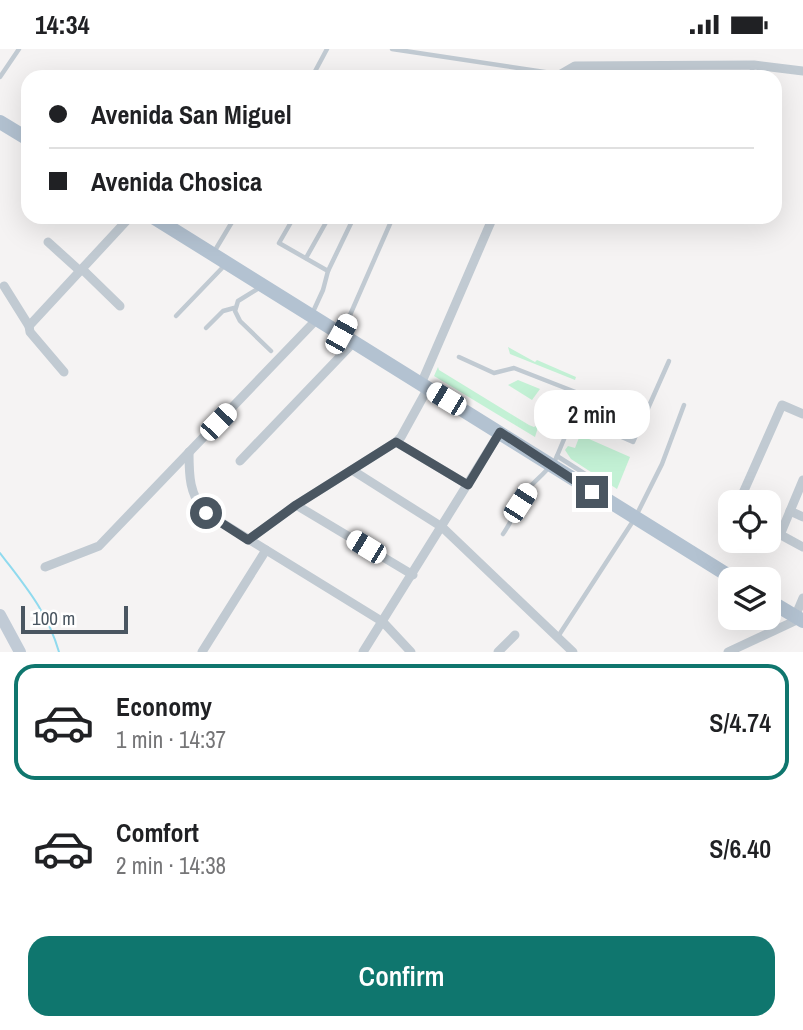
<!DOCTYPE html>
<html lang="en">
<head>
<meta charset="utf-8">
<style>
  body { margin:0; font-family:"Archivo Narrow",sans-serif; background:#f2f2f2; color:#202124; height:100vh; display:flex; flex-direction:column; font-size:26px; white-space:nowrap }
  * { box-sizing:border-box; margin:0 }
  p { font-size:23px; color:#757577 }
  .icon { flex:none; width:38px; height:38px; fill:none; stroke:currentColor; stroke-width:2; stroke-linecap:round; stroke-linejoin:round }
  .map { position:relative; height:603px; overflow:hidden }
  .side { display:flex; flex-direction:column; background:#fff; flex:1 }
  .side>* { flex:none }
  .guide { position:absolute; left:21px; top:21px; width:761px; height:154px; border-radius:21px; box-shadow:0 7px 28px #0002; display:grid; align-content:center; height:154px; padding:0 28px; background:#fff }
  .fabs { position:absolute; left:718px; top:441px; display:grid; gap:14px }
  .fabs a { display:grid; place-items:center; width:63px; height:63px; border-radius:14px; background:#fff; box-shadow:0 7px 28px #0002; font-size:35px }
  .scale { position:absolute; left:21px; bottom:18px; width:107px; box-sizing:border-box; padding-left:7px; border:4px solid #4a5661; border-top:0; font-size:19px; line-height:24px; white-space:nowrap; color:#4a5661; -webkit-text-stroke:5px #fff; paint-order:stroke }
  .end { position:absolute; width:32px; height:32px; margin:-16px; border:9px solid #4a5661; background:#fff; box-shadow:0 0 0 4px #fff }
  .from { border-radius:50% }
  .bubble { position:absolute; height:49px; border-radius:21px; background:#fff; box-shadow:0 7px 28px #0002; font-size:23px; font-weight:600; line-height:49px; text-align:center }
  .car { position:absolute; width:21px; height:42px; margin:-21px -10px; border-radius:9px; box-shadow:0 0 5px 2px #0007; background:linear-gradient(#fff 24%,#345 0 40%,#fff 0 76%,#345 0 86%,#fff 0) }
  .guide b { display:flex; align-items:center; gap:24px; height:66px; font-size:26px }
  .guide b+b { border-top:2px solid #e0e0e0 }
  .guide i { width:18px; height:18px; background:#202124 }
  ul { padding:12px 0 0; list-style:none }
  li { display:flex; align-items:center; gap:21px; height:116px; margin:0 14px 10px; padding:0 14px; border:4px solid transparent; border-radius:21px }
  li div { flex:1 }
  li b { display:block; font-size:26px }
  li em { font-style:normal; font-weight:600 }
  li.selected { border-color:#0f766e }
  li>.icon { width:63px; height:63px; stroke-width:1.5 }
  .primary-button { display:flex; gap:14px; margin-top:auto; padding:14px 28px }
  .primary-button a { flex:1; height:80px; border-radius:21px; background:#0f766e; color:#fff; font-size:28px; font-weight:600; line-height:80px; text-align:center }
  .status { display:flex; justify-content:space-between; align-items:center; height:49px; padding:0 35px; background:#fff; direction:ltr }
  .status svg { height:19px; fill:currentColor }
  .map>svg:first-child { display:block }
  .green { fill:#c3f1d5 }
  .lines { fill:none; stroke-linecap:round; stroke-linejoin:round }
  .stream { stroke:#90daee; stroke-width:2 }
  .lane { stroke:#c1cad2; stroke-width:4.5 }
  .street { stroke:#c1cad2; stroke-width:9 }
  .secondary { stroke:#c1cbd6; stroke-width:12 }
  .primary { stroke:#b3c2d1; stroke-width:14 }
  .route { stroke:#4a5661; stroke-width:9 }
</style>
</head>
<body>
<div class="status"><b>14:34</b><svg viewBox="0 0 49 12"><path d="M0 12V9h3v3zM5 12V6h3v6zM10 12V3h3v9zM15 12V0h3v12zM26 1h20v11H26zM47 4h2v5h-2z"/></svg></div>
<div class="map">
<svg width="803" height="603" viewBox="0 0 803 603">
  <rect width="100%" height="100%" fill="#f5f3f3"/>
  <!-- green -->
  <g class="green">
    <path d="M508 298 535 313 537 311 576 328 575 331 510 305Z"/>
    <path d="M438 318 439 321 529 376 534 378 539 375 535 388 434 327Z"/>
    <path d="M518 331 540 340 532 351 508 336Z"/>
    <path d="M580 386 630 408 617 440 571 410 565 401 568 397 575 399Z"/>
  </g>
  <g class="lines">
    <!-- stream -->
    <path class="stream" d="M0 504C25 537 47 562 59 603"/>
    <!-- lane -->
    <g class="lane">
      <path d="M392 0 558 25"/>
      <path d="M0 28 19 0"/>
      <path d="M312 28 327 0"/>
      <path d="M749 28 754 16"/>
      <path d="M294 168 279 194 328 222"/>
      <path d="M214 203 235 168"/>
      <path d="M306 209 329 168"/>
      <path d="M259 239 238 252 235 262 240 272 271 302"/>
      <path d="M312 265 323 241 328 222 354 168"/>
      <path d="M176 267 224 217"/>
      <path d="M206 279 223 262 234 259"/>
      <path d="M343 282 393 168"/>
      <path d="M459 308 494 324 514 319 578 344V357L554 414"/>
      <path d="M574 367 633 393 669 312"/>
      <path d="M557 407 604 437 609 448"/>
      <path d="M503 485C514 470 519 450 529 439 536 431 544 425 550 417"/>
      <path d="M559 586 635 469 662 415 684 356"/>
    </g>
    <!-- street -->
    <g class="street">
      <path d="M556 28 575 17 754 16 803 22"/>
      <path d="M48 193 80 222"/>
      <path d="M82 220 120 257"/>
      <path d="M4 237 29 277 30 283 64 323"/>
      <path d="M29 277 130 168"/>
      <path d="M421 335 493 168"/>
      <path d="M396 393 468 436"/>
      <path d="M189 403C189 426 189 446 206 464L383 573 411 603"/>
      <path d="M240 412 354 293"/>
      <path d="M352 421 442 478 573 603"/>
      <path d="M739 453 782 356 803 365"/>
      <path d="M296 456 413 526"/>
      <path d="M790 462 803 468"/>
      <path d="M768 479 803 498"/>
      <path d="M780 486 803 431"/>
      <path d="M248 491 296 456 396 393 401 388 428 339"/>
      <path d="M45 518 99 497 317 270"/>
      <path d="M795 568 803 549"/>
      <path d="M202 603 266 501"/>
      <path d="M363 603 500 383"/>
      <path d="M498 603 515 586"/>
      <path d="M728 603 799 570"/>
    </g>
    <!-- secondary -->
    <path class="secondary" d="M0 566 20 603"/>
    <!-- primary -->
    <g class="primary">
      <path d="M0 73 28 90"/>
      <path d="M153 168 734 530"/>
      <path d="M768 551 803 572"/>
    </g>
  </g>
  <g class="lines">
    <!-- route -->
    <path class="route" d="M206 464 248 491 296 456 396 393 468 436 500 383 592 443"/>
  </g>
</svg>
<div class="fabs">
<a><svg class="icon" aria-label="locate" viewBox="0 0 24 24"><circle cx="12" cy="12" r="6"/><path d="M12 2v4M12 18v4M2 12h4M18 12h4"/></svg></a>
<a><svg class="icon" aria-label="layers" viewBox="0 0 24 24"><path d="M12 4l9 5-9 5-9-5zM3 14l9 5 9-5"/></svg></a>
</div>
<div class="scale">100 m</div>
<i class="end from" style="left:206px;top:464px"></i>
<i class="end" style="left:592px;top:443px"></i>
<div class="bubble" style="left:534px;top:341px;width:116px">2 min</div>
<i class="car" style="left:341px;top:285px;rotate:29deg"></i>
<i class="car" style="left:446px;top:350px;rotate:301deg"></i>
<i class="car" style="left:218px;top:373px;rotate:44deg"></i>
<i class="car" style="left:520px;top:454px;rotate:33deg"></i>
<i class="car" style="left:366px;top:498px;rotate:301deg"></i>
<div class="guide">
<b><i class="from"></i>Avenida San Miguel</b>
<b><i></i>Avenida Chosica</b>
</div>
</div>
<section class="side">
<ul>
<li class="selected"><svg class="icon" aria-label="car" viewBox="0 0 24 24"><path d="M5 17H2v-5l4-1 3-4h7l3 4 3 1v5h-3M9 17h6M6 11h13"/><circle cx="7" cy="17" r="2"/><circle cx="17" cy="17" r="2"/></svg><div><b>Economy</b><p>1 min · 14:37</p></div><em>S/4.74</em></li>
<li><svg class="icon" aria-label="car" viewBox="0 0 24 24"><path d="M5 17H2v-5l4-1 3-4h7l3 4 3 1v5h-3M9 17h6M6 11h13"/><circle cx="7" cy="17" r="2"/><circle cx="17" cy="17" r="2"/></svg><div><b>Comfort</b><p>2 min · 14:38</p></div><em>S/6.40</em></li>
</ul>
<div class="primary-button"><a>Confirm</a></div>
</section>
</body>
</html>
